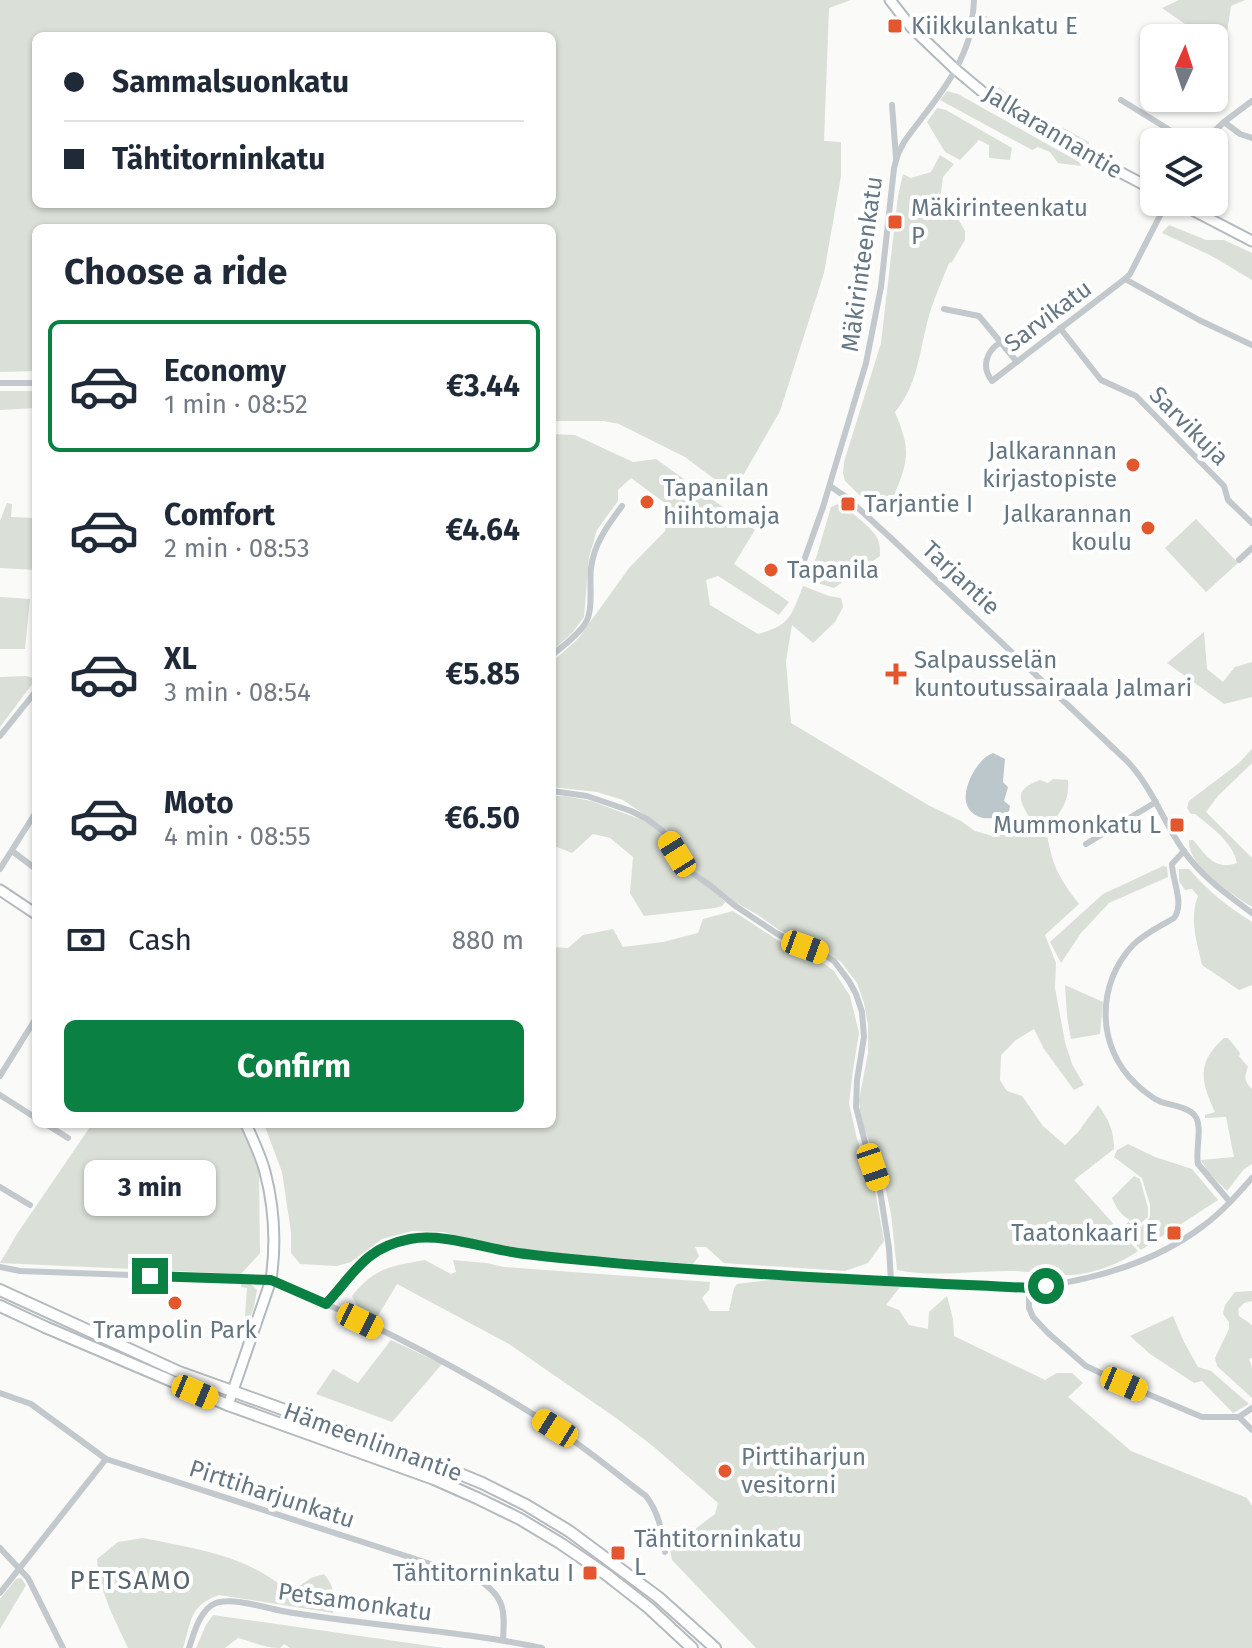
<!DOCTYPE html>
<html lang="en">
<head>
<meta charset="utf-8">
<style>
  body { margin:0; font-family:"Fira Sans",sans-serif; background:#f6f6f7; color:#1f2937; height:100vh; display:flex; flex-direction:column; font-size:30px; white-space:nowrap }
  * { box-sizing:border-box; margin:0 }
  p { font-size:26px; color:#747a83 }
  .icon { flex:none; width:44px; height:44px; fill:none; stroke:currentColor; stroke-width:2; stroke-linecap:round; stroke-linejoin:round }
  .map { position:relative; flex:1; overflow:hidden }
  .sheet { position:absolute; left:32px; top:224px; width:524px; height:904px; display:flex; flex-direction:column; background:#fff; border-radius:12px; box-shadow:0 2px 6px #0004 }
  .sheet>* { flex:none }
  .top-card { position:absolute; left:32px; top:32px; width:524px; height:176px; border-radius:12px; box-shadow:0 2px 6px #0004; display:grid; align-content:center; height:176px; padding:0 32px; background:#fff }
  .needle { width:52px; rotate:3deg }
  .controls { position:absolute; left:1140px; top:24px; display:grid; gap:16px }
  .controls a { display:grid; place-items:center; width:88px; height:88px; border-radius:12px; background:#fff; box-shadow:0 2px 6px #0004; font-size:40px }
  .end { position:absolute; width:36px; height:36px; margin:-18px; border:10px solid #0b8043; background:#fff; box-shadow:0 0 0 4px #fff }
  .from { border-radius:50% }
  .bubble { position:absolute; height:56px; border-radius:12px; background:#fff; box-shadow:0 2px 6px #0004; font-size:26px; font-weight:700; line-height:56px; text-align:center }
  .car { position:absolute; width:24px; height:48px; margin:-24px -12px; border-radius:10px; box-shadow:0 0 6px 2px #0007; background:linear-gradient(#f5c518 24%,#345 0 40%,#f5c518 0 76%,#345 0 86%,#f5c518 0) }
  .top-card b { display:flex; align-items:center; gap:28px; height:76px; font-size:30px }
  .top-card b+b { border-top:2px solid #e0e1e3 }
  .top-card i { width:20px; height:20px; background:#1f2937 }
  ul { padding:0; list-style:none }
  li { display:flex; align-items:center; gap:24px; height:132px; margin:0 16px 12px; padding:0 16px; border:4px solid transparent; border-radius:12px }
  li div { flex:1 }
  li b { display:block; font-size:30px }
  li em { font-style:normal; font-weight:700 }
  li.selected { border-color:#0b8043 }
  li>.icon { width:72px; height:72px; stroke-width:1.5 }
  h2 { padding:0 32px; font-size:36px; line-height:96px }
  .pay { display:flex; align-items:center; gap:20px; height:88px; padding:0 32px; font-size:30px }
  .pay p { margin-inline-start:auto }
  .cta { display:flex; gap:16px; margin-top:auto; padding:16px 32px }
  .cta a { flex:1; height:92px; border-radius:12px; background:#0b8043; color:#fff; font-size:32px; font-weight:700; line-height:92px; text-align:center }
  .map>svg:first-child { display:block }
  .green { fill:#dadfd7; fill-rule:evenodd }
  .water { fill:#bbc7cb }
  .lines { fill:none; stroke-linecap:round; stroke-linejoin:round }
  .secondary-casing { stroke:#b3babf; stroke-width:13 }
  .primary-casing { stroke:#b5babe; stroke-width:14 }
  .street { stroke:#c3c8cc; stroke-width:6 }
  .secondary { stroke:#fff; stroke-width:9 }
  .primary { stroke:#fff; stroke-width:10 }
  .route { stroke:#0b8043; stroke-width:10 }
  .poi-dot { fill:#e4572e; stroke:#fff; stroke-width:3 }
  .labels { text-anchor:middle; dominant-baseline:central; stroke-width:8; stroke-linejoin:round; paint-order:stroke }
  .poi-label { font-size:24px; fill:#657683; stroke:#fff; text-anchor:start }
  .street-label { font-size:24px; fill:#657683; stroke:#fff }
  .neighbourhood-label { font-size:26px; letter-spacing:2px; fill:#57646e; stroke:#fff }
</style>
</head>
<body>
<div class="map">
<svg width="1252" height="1648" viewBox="0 0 1252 1648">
  <rect width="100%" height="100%" fill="#fafaf8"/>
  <!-- green -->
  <g class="green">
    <path d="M0 0H851L829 8 824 141 841 142V176L824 273 780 411 733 493 685 457 619 424 603 421H552V228H36V371L0 372ZM552 36V204H36V36Z"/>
    <path d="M1179 0H1245L1231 6 1224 52 1214 44V38H1205L1162 8Z"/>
    <path d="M991 83 995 84 1021 105 1089 142V145L1083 144C1051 127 1020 110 992 87Z"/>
    <path d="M947 91 958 94 1079 162 1081 166 1058 163 1050 152 1038 147 1032 150 940 100Z"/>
    <path d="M937 108 946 110 1012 148 1010 160 989 158V145L979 140 960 160 945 152 927 122Z"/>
    <path d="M940 155 954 164 943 177 940 200 951 206 965 231V240L952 262 949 263C941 283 932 303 927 323 919 355 917 386 895 412 900 424 907 442 906 455 905 473 895 492 888 509L878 513 845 481 843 473 844 462 881 343 898 196 903 174 911 178 931 172Z"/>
    <path d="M1169 225 1206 240H1224L1252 253V280L1210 255 1162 233Z"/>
    <path d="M0 391H36V408L0 410Z"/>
    <path d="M552 434 575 435 633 462 656 459 755 530 734 564 789 602 779 615 718 576 706 580 710 605 758 634C791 625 791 616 803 586L829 596 841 598 843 607 835 622 813 643 792 625 786 661 791 723 928 805 961 821 975 831 992 836 1009 829 1016 816 1029 817C1017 797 1016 789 1040 780L1048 783 1053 779 1068 780C1070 801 1060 814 1046 829 1052 865 1057 875 1079 904L1045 935 1056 963 1055 988 1065 1042 1072 1064 1084 1085 1074 1090 1044 1049 1034 1029 1016 1040 1001 1055 1000 1080 1007 1091 1022 1096 1043 1126 1065 1145 1078 1132 1098 1105C1109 1120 1114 1131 1114 1149L1074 1180 1138 1251C1121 1263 1102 1270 1081 1274 1059 1278 1036 1272 1014 1271 976 1270 936 1278 897 1270L891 1214 884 1181 861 1120 859 1100 868 1053V1025L864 1003 857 983 841 962 828 953 779 930 758 915 735 902 691 868 666 829 623 800 597 792 552 787V662L578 639 629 568 665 531 669 506 631 478 618 490V501L597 530 589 557 584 617 572 633 552 651Z"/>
    <path d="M7 503 12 504 11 517 36 518V570L0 568V521Z"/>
    <path d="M838 504C850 510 868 525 876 536 880 542 880 549 880 556L834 588 807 580 817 555 831 507Z"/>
    <path d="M1196 519 1238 563 1206 592 1165 548Z"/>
    <path d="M0 597 30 599 25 649H0Z"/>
    <path d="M1204 632 1207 669 1223 682 1235 667 1252 662V697L1224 704 1167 663Z"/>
    <path d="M26 676 36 679 0 727V677Z"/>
    <path d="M1252 749V763L1218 796 1206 812 1252 858V907C1232 894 1187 866 1189 840H1193C1206 855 1215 871 1237 863 1233 842 1211 827 1195 814H1191L1187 808 1189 801 1239 763Z"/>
    <path d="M552 796H565L591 801 645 821 661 832 686 871 710 888 725 902 722 906 715 908 644 916 630 893 633 857 610 838 593 834 572 853 552 845Z"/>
    <path d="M1163 866 1167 867 1168 877 1109 903 1081 933 1061 963 1050 942 1103 894Z"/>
    <path d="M1179 869H1189C1209 892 1227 906 1252 922V985L1239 990 1202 965C1197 942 1189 919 1198 896L1192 889 1185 890 1179 881Z"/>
    <path d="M733 911 779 941 809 953 834 971 850 996 859 1033 853 1070 849 1103 857 1139 875 1190 884 1241 868 1263 845 1271 724 1263 706 1247H695L699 1256 693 1264 515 1250 443 1232 412 1231 382 1239 351 1262 337 1266 300 1264 291 1253V1232L282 1172 264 1124H552V947L568 948 583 935 613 929 623 947 663 942 698 933 703 919Z"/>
    <path d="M1065 985 1103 1002 1100 1034 1071 1039 1067 1016Z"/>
    <path d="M1224 1038H1228L1240 1053 1239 1056 1248 1067C1244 1077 1244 1081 1252 1089V1164L1244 1169 1227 1191 1208 1172 1201 1160 1234 1157 1226 1117 1205 1118V1115L1215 1112C1201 1081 1196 1063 1224 1038Z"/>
    <path d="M92 1124H242L259 1172 260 1253 241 1274 0 1263 17 1234Z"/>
    <path d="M1128 1144 1155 1157 1192 1169 1218 1200 1141 1250 1121 1229 1128 1222 1141 1227 1150 1217V1205L1142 1178 1114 1157 1117 1150Z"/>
    <path d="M1134 1176 1140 1179 1148 1208V1217L1140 1224C1125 1220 1118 1212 1112 1198Z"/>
    <path d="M425 1260 451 1274 456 1272 453 1260 486 1263 504 1267 710 1282 709 1290 702 1298 710 1311H729L734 1288 737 1284 778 1279 900 1287 886 1305 899 1310 909 1325 928 1329 929 1312 947 1296 953 1319 954 1336 1045 1380 1057 1373H1072L1083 1383 1068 1397 1131 1451 1247 1498 1252 1506V1648H756L672 1560 670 1548 715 1514 718 1503 654 1447 616 1418 509 1344 397 1284 373 1324 365 1321 352 1296C375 1267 392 1266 425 1260Z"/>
    <path d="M245 1282 251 1284 257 1290 254 1307 241 1342 237 1339 245 1316 247 1288 241 1287V1283Z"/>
    <path d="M1252 1291V1301L1244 1303 1238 1309 1239 1316 1252 1325V1358L1249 1359 1252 1367V1398L1217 1366 1215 1358 1229 1329V1322L1223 1314 1225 1305 1235 1292Z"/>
    <path d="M1173 1316 1184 1342 1198 1367 1211 1371 1249 1404 1233 1413 1202 1381 1194 1383 1150 1354 1130 1336Z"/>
    <path d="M391 1340 442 1364 392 1422 316 1394 333 1369 358 1383Z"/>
    <path d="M143 1538C182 1546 224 1552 259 1571 270 1577 281 1585 291 1592L311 1578 324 1574C335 1588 335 1596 333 1613L219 1595C189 1606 192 1620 183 1648H128L111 1612 99 1580 97 1559 118 1542Z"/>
    <path d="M21 1578 26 1585 0 1629V1599L16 1579Z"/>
    <path d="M213 1615 444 1648H290L284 1644 280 1648C265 1648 253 1642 238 1638L225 1648H196L206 1625Z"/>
  </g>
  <!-- water -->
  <path class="water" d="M993 753 1005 759 1003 782 1008 787 1004 801 1010 806 1009 811C996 822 971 822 966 802 963 786 978 758 993 753Z"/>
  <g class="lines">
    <!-- secondary casing -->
    <g class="secondary-casing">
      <g id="secondary">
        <path d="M890 0 911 27 955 69 985 94 1059 140 1154 190"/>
        <path d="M1177 202 1252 241"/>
        <path d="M0 890 36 914"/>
        <path d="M228 1405 271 1280C276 1245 274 1206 265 1172 261 1156 253 1140 246 1124"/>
      </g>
    </g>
    <!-- primary casing -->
    <g class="primary-casing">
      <g id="primary">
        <path d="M0 1290 179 1372 438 1465 482 1483 526 1505 569 1531 658 1597 715 1648"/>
        <path d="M0 1306 45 1327 228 1405 434 1479 477 1498 520 1519 560 1543 607 1575 649 1608 692 1648"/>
      </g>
    </g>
    <!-- street -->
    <g class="street">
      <path d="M972 18 985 19 1024 34"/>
      <path d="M1121 100 1189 142"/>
      <path d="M892 105 896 158"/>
      <path d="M1224 122 1240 134 1252 138"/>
      <path d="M1203 142 1224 122 1252 101"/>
      <path d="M1167 202 1130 274 1125 279 1199 320 1252 345"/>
      <path d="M944 309 979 316 1017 362"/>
      <path d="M1060 328 1101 380 1136 396 1224 486 1228 500 1252 523"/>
      <path d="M1001 342C986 351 981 367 992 381L1125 279"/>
      <path d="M0 383H36"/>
      <path d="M830 486 846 497 893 540 1127 761C1152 787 1163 821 1183 850 1202 877 1226 894 1252 913"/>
      <path d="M1239 560 1252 548"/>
      <path d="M801 569 823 507 866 363 881 287 894 168 898 154 904 142C926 111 955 80 967 44 972 31 973 15 974 0"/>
      <path d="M552 655C563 646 577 636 585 624 594 610 589 585 591 568 594 543 608 525 622 506"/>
      <path d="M0 736 36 691"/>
      <path d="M552 791 587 796 631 811 647 819 663 831 688 870 711 886 734 905 776 933 787 939 822 953 834 961 849 981 856 994 862 1012 864 1037 857 1080 856 1107 867 1150 879 1184 889 1248 891 1281"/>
      <path d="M1086 844 1156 802"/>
      <path d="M12 851 36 869"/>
      <path d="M1184 851 1172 864C1172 880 1185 904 1174 918 1161 926 1145 933 1133 945 1096 984 1096 1047 1136 1084 1141 1089 1149 1095 1155 1099 1166 1106 1187 1105 1195 1116 1203 1126 1195 1151 1198 1164L1230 1202"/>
      <path d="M0 869 36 812"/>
      <path d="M0 1076 36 1018"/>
      <path d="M0 1095 36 1118"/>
      <path d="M46 1124 68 1138"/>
      <path d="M0 1187 30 1205"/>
      <path d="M0 1267 20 1271 271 1280C369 1321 464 1369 553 1427 585 1447 615 1473 646 1496 659 1513 662 1531 665 1552"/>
      <path d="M1029 1288V1308L1033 1317 1048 1333 1086 1366 1124 1384 1202 1417H1239L1252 1430"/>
      <path d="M326 1304C354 1274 365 1247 410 1239 441 1233 481 1247 512 1252 542 1257 573 1259 603 1262 744 1275 887 1280 1029 1288 1090 1281 1153 1264 1203 1226 1221 1213 1237 1195 1252 1178"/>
      <path d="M0 1393 31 1404 106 1459 477 1579C505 1596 505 1610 503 1640"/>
      <path d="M1239 1417 1252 1408"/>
      <path d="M0 1548 28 1578 63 1648"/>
      <path d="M0 1593 106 1459"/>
      <path d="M189 1648C194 1633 200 1609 216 1603 232 1597 266 1608 282 1611 369 1626 456 1630 542 1648"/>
    </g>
    <!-- secondary -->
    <use href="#secondary" class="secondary"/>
    <!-- primary -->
    <use href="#primary" class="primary"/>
  </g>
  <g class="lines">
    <!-- route -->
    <path class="route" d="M150 1276 271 1280 326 1304C355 1273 364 1248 410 1239 441 1233 481 1247 512 1252 542 1257 573 1259 603 1262 744 1275 887 1281 1029 1288L1046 1286"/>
  </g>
  <!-- markers -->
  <g class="poi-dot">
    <rect x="887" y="18" width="16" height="16" rx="4"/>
    <rect x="887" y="214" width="16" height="16" rx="4"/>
    <circle cx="1133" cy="465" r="8"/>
    <circle cx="647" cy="502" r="8"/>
    <rect x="840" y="496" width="16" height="16" rx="4"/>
    <circle cx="1148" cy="528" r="8"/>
    <circle cx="771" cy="570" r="8"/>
    <path d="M892 662h8v8h8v8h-8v8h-8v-8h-8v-8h8z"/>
    <rect x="1169" y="817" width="16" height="16" rx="4"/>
    <rect x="1166" y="1225" width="16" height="16" rx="4"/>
    <circle cx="175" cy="1303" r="8"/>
    <circle cx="725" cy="1471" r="8"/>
    <rect x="610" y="1545" width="16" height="16" rx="4"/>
    <rect x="582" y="1565" width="16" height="16" rx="4"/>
  </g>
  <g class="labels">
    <!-- poi labels -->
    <g class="poi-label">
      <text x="911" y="26">Kiikkulankatu E</text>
      <text x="911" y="208">Mäkirinteenkatu<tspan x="911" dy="28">P</tspan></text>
      <text x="1117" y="451" text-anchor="end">Jalkarannan<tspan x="1117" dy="28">kirjastopiste</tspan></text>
      <text x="663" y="488">Tapanilan<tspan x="663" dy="28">hiihtomaja</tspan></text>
      <text x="864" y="504">Tarjantie I</text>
      <text x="1132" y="514" text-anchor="end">Jalkarannan<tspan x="1132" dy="28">koulu</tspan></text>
      <text x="787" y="570">Tapanila</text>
      <text x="914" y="660">Salpausselän<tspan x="914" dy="28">kuntoutussairaala Jalmari</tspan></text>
      <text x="1161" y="825" text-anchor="end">Mummonkatu L</text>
      <text x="1158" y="1233" text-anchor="end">Taatonkaari E</text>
      <text x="175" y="1330" text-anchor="middle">Trampolin Park</text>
      <text x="741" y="1457">Pirttiharjun<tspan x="741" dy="28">vesitorni</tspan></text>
      <text x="634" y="1539">Tähtitorninkatu<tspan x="634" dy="28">L</tspan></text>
      <text x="574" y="1573" text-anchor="end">Tähtitorninkatu I</text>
    </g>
    <!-- street labels -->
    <g class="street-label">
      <text transform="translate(1053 132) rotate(31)">Jalkarannantie</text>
      <text transform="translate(862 264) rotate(-82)">Mäkirinteenkatu</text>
      <text transform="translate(1048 316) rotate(-37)">Sarvikatu</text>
      <text transform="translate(1189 426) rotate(45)">Sarvikuja</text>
      <text transform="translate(961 578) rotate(43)">Tarjantie</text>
      <text transform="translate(373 1442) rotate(20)">Hämeenlinnantie</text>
      <text transform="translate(272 1494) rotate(18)">Pirttiharjunkatu</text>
      <text transform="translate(355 1602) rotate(8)">Petsamonkatu</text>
    </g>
    <!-- neighbourhood labels -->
    <g class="neighbourhood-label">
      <text x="131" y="1580">PETSAMO</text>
    </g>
  </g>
</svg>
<div class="controls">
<a><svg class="needle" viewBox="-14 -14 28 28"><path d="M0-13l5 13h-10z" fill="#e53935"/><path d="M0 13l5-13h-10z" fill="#747a83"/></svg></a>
<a><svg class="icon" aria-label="layers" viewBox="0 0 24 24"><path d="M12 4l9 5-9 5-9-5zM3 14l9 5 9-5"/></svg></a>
</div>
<i class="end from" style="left:1046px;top:1286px"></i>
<i class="end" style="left:150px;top:1276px"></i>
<div class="bubble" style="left:84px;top:1160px;width:132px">3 min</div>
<i class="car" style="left:677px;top:854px;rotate:328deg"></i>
<i class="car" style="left:805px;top:947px;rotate:110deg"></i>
<i class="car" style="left:873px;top:1167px;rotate:161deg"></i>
<i class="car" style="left:360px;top:1321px;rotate:116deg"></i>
<i class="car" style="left:1124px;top:1384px;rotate:113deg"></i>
<i class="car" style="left:195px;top:1392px;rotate:113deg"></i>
<i class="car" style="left:555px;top:1428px;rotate:302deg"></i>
<div class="top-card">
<b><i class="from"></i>Sammalsuonkatu</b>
<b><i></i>Tähtitorninkatu</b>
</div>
<section class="sheet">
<h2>Choose a ride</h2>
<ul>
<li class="selected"><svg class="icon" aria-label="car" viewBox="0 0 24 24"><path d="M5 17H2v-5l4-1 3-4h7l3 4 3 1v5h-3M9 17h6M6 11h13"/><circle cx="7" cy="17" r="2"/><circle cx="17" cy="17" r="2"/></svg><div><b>Economy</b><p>1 min · 08:52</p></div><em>€3.44</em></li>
<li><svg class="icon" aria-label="car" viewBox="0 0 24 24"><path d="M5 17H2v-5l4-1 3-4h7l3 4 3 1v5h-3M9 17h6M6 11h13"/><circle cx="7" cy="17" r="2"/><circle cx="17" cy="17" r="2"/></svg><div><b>Comfort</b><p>2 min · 08:53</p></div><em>€4.64</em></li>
<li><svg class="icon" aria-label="car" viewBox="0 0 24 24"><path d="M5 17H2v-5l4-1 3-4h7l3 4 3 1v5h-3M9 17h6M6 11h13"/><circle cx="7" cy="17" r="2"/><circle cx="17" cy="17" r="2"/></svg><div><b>XL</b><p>3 min · 08:54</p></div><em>€5.85</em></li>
<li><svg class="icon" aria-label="car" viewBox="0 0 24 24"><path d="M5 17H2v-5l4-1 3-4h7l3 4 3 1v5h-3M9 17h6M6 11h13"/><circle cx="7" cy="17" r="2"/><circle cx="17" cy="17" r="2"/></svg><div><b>Moto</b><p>4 min · 08:55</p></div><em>€6.50</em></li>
</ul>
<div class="pay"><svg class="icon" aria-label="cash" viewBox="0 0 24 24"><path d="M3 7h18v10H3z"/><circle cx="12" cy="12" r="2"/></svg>Cash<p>880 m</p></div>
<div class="cta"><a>Confirm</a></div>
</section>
</div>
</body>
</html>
